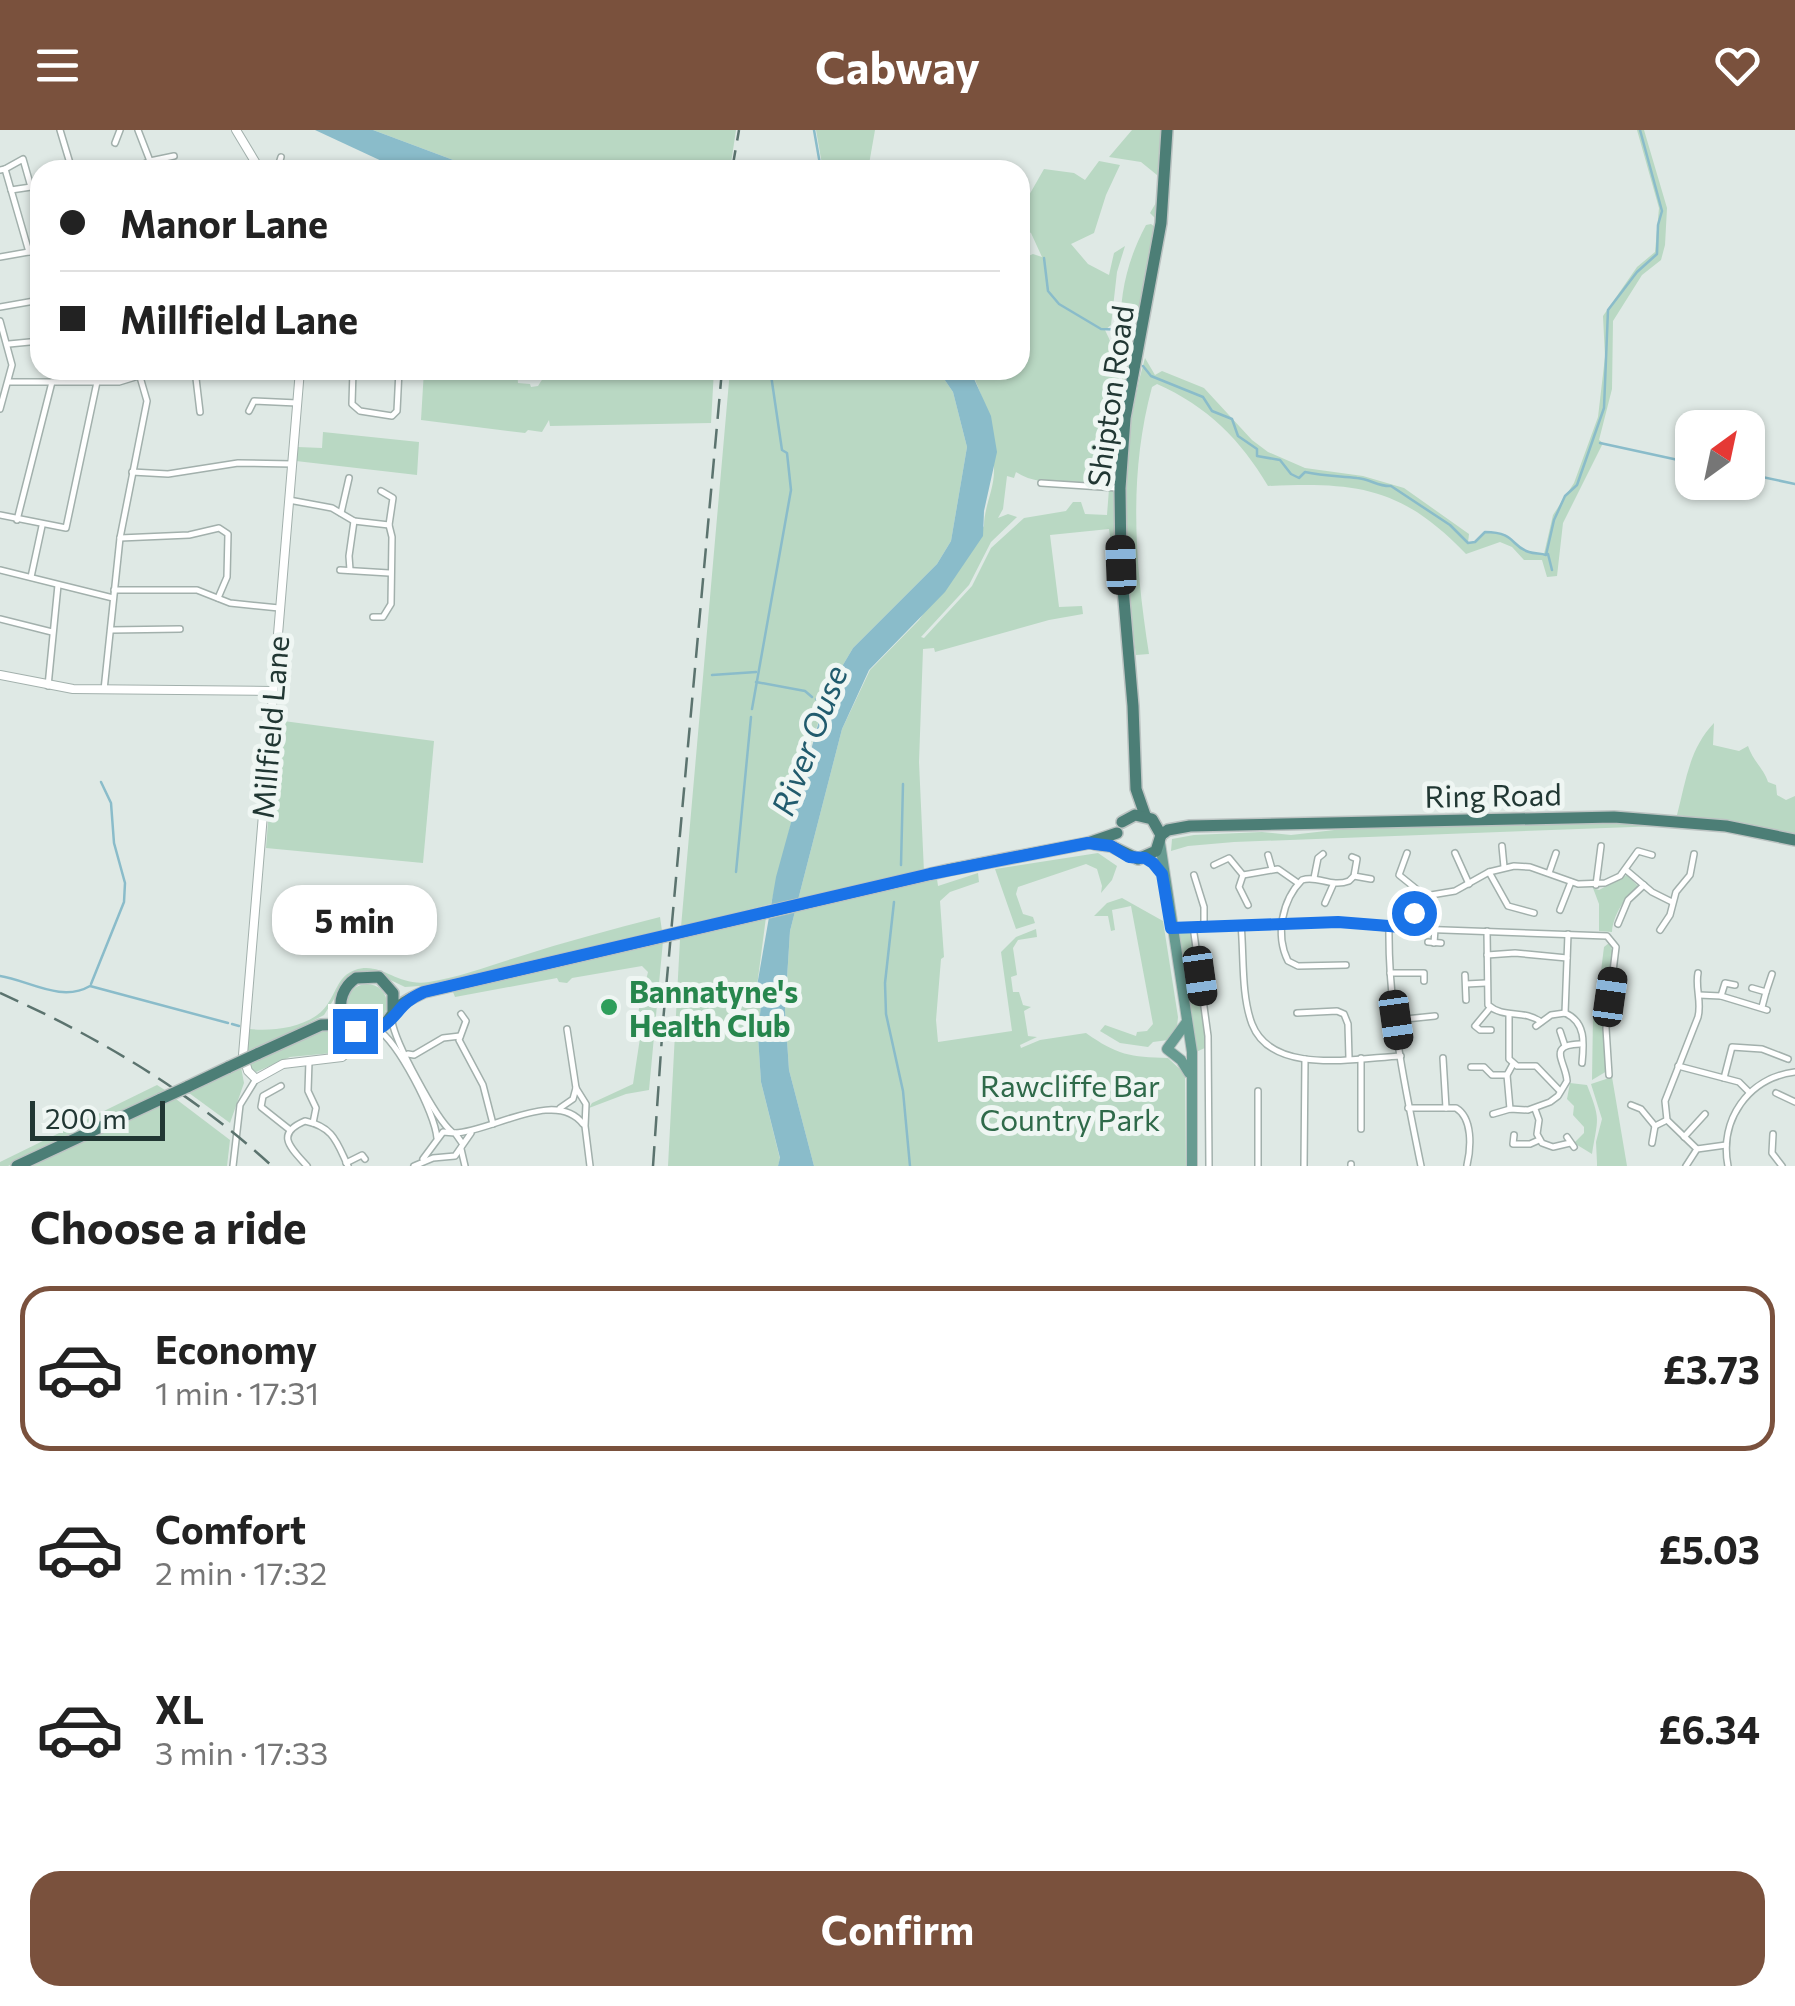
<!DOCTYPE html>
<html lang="en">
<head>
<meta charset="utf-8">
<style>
  body { margin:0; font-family:Commissioner,sans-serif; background:#f2f2f2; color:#222; height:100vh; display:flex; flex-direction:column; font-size:38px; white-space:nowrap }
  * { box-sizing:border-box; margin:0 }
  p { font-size:32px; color:#767676 }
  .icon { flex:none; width:55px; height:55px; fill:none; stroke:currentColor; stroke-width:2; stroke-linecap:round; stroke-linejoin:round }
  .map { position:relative; height:1036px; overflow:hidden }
  .details { display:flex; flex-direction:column; background:#fff; flex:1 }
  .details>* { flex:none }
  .guide { position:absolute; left:30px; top:30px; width:1000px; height:220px; border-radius:30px; box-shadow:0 2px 8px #0004; display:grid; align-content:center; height:220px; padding:0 30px; background:#fff }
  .needle { width:65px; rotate:33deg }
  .controls { position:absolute; left:1675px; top:280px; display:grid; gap:20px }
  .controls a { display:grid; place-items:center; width:90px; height:90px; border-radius:20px; background:#fff; box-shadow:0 2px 8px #0004; font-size:50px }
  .scale { position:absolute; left:30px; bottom:25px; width:135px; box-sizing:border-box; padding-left:10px; border:5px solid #213733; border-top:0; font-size:28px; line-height:35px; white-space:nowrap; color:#213733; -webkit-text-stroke:8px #eff6f3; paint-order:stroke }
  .end { position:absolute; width:45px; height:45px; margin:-22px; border:12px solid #1a73e8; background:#fff; box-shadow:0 0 0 5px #fff }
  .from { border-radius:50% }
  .bubble { position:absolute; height:70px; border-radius:30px; background:#fff; box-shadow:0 2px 8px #0004; font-size:32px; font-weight:700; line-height:70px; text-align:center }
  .car { position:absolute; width:30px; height:60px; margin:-30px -15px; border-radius:12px; box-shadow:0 0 8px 2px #0007; background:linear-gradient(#222 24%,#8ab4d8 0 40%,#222 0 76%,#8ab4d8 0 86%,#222 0) }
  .guide b { display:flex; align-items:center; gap:35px; height:95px; font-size:38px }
  .guide b+b { border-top:2px solid #e0e0e0 }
  .guide i { width:25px; height:25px; background:#222 }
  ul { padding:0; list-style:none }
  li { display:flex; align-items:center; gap:30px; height:165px; margin:0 20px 15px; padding:0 10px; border:5px solid transparent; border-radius:30px }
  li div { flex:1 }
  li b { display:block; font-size:38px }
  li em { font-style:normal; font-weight:700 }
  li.active { border-color:#7a513d }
  li>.icon { width:90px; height:90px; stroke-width:1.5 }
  h2 { padding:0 30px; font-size:45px; line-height:120px }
  .button { display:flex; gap:20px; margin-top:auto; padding:20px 30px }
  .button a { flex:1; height:115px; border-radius:30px; background:#7a513d; color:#fff; font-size:40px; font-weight:700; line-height:115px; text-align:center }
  header { display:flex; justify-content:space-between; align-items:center; height:130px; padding:0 30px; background:#7a513d; color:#fff; font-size:45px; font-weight:700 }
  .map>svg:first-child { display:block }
  .green { fill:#b9d8c3 }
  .water { fill:#8abcca }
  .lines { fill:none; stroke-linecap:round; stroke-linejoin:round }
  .stream { stroke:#8abcca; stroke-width:2.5 }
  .minor-casing { stroke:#a2b0ac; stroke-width:8 }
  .tertiary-casing { stroke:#a2b0ac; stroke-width:10 }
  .primary-casing { stroke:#bcc3c2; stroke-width:12 }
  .trunk-casing { stroke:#bcc3c2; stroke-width:14 }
  .minor { stroke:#fff; stroke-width:5 }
  .tertiary { stroke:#fff; stroke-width:8 }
  .primary { stroke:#679b91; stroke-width:10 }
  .trunk { stroke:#4c7e76; stroke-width:11 }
  .rail { stroke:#5b736e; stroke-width:2.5; stroke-dasharray:20 10; stroke-linecap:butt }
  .trunk-bridge-casing { stroke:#bcc3c2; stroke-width:14; stroke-linecap:butt }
  .trunk-bridge { stroke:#4c7e76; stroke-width:11 }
  .route { stroke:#1a73e8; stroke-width:12 }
  .leisure-dot { fill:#2e9e5b; stroke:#eff6f3; stroke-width:4 }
  .labels { text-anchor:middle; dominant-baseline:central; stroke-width:10; stroke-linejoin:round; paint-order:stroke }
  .street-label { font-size:30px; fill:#213733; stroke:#eff6f3 }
  .leisure-label { font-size:30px; font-weight:bold; fill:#27864d; stroke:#eff6f3; text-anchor:start }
  .park-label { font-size:30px; fill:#2f6a4a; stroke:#eff6f3 }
  .water-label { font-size:32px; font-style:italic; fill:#215b6d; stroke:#eff6f3 }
</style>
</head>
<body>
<header><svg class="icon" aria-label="menu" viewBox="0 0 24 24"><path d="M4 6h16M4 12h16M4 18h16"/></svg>Cabway<svg class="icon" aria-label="heart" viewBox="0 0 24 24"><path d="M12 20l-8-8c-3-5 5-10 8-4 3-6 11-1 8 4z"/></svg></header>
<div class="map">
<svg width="1795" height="1036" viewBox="0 0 1795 1036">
  <rect width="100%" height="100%" fill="#dfe9e5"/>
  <!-- green -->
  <g class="green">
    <path d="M373 0H736L730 40H480Z"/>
    <path d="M816 0H875L868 40H823Z"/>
    <path d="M1132 0H1164C1163 21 1166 72 1155 88L1150 83 1161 64 1157 45 1141 32 1109 27Z"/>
    <path d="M1637 0H1644L1667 78 1665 115 1661 130 1642 145 1613 191 1612 259 1599 310 1603 313 1563 393 1557 446 1547 447 1542 430H1524L1512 417 1500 412 1466 424C1402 357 1357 352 1268 356 1241 310 1207 276 1157 254L1152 257C1128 346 1135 434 1149 524L1136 525C1122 427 1117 325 1145 228L1155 245 1162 241 1204 258 1252 310 1268 322 1305 338 1363 346 1404 358 1469 404 1468 413 1475 412 1485 402C1516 403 1505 409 1526 421 1531 424 1538 423 1544 424L1553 385 1574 353 1598 287 1605 227 1603 186 1637 137 1655 122 1659 78Z"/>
    <path d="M1099 31 1120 35 1106 65 1094 103 1071 114 1088 134 1109 145 1114 123 1125 116 1117 142 1111 195 1105 200C1127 241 1119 298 1115 344L1112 353 1100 354 1099 343H1091V353C1068 352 1036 356 1016 342L1014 348 1007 346 1003 379 998 388 1008 384 1017 387 991 412 969 455 921 507 924 508 972 456 991 418 1024 388 1066 381 1073 372H1081L1085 384 1107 385 1109 359H1114L1116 430 1114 434 1109 399 1050 405 1059 477 1082 476 1083 484 1049 490 935 522 934 518 923 519 919 632 924 742 858 766 937 749 938 756 978 743 979 752 950 762 940 771 944 827 941 829 936 890 938 912 1012 901 1001 822 1016 807 1036 799 1037 807 1018 810 1013 818 1017 845 1011 847 1013 862H1019L1023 875 1031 877 1024 881 1028 906 1037 907 1020 915 1021 918 1040 910 1086 903C1117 925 1130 927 1168 928L1185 944 1186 1036H814L789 940 785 880 790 801 842 599 870 540 919 490 984 396C984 377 994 360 994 341 994 307 986 269 970 240H1020V124L1026 127 1033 124 1042 127 1031 103 1020 97V67H1028L1044 39 1074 43 1085 50Z"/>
    <path d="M1151 94 1155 97 1123 268C1120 202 1113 157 1146 95Z"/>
    <path d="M424 240H517L518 253 530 254 531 257 538 256 545 245 544 240H554L555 246 558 240H714L711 293 550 296 549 290 542 302 528 300 525 303 421 290Z"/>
    <path d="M730 240H938L953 262 967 317 951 411 937 434 853 518 837 545 822 580 807 629 771 774 681 797Z"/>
    <path d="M323 302 419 312 417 345 296 331 298 317 322 318Z"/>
    <path d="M276 590 434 611 423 733 266 718Z"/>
    <path d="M1714 593 1713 615 1739 621 1748 616C1753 631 1764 639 1768 652L1776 655 1777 665 1786 670 1795 666V703L1677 685C1686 651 1689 619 1714 593Z"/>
    <path d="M1521 693H1646L1660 696 1234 712 1188 716 1171 721 1172 709 1194 705 1262 702 1291 705 1343 699Z"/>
    <path d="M1098 723 1117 736 1112 750 1101 763 1102 756 1097 739 1086 734 1018 757 1016 764 1023 784 1033 787 1035 793 1016 799 995 739Z"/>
    <path d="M1627 745 1638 756C1625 767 1613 785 1612 802L1599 801V774L1593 758 1599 760Z"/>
    <path d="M1122 768 1163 791 1178 887 1177 897 1168 910 1153 912 1148 917 1120 913 1100 901 1105 895 1136 906 1137 902 1147 901 1153 894 1131 776 1112 780 1115 800 1111 801 1108 786H1094L1107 773Z"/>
    <path d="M660 787 662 801 434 855 405 857 380 845 339 861 324 885 246 925 249 899C273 902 312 897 327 875 337 861 338 846 355 840 382 831 396 857 429 852 460 847 488 836 518 827 565 812 612 799 660 787Z"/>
    <path d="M766 787 757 856 761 874 758 906 761 952 780 1029 778 1036H668L680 809Z"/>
    <path d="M1187 799 1192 802 1207 917 1196 922 1178 807 1181 801Z"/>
    <path d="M663 811 649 960 626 964 589 978 592 973 633 954 642 895 633 896V892L636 891 648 842 642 836 572 848 567 853 559 852 557 848 455 867 453 862Z"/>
    <path d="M1609 813C1621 831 1605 877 1604 901 1604 914 1606 928 1607 941L1592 950 1593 886 1603 865 1600 849 1604 817Z"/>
    <circle cx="367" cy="874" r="20"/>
    <path d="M342 897 352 905 351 912 343 922 290 927 256 942 247 935 325 899Z"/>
    <path d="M241 937 244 953 230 993 189 963Z"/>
    <path d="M1612 947 1627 1036H1597V1033L1596 1012 1602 989 1591 954Z"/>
    <path d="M1570 953 1587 955C1601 991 1598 987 1592 1024L1574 1013 1584 1003V997L1573 985 1574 976 1567 969Z"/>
    <path d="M157 955 168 962 8 1036H0V1032Z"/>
    <path d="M176 969 230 1010 227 1036H26Z"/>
  </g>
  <!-- water -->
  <g class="water">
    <path d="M315 0H373L480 40H401Z"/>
    <path d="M938 240H970L991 286 997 322 984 381 983 406 945 462 869 540 842 599 790 801 785 880 789 940 814 1036H778L780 1028 761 952 758 906 761 874 757 856 776 747 822 580 837 545 853 518 937 434 951 411 967 317 953 262Z"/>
  </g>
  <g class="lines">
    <!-- stream -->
    <g class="stream">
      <path d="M814 0 821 40"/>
      <path d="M1044 128 1048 161 1059 174 1101 199 1127 200 1132 208"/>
      <path d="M1143 236 1151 246 1203 267 1212 281 1232 289 1238 306 1257 319V326L1280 330 1291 344 1299 348 1305 342C1323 346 1339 346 1357 348 1370 349 1379 357 1391 356L1450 395 1468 413 1475 412 1485 402C1516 402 1511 417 1529 422 1535 424 1541 423 1546 425L1554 390 1565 366 1577 355 1604 278 1608 180 1637 142 1657 124 1658 95 1662 81 1640 0"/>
      <path d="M770 240V241"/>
      <path d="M1600 313 1692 333"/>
      <path d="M1748 344 1795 354"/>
      <path d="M1548 424 1552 440"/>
      <path d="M712 545 756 542"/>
      <path d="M756 552 805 561 812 567"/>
      <path d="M816 569 828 574"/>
      <path d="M752 579 791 360 787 323 782 320 771 245"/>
      <path d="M901 735 903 654"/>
      <path d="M736 742 751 587"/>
      <path d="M894 772 885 853 886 884 903 961 910 1036"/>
      <path d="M0 846C28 850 61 873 90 856L228 893"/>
      <path d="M91 854 124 772 125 753 114 713 111 673 101 652"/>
      <path d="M232 894 239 896"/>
    </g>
    <!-- minor casing -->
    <g class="minor-casing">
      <g id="minor">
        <path d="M60 0 72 40"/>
        <path d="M138 0 150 31"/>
        <path d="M115 13 120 0"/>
        <path d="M5 39 23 29 31 57 11 60"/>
        <path d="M0 40 5 39 29 122"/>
        <path d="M131 40 150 31 174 26"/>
        <path d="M277 40 281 27"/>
        <path d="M0 127 40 120"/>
        <path d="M0 177 40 170"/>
        <path d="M0 191 12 235 0 279"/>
        <path d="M9 214 40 211"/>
        <path d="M195 240 200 282"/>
        <path d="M353 240 352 274 360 281 392 286 397 281 399 240"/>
        <path d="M9 252H119L158 240"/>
        <path d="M249 281 254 271 297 273"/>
        <path d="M132 342 168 344 238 333 292 334"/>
        <path d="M1041 353 1117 358"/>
        <path d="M289 370 332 378 354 391 389 395"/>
        <path d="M341 383 349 348"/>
        <path d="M0 385 66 398 97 252"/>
        <path d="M17 390 52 252"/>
        <path d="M120 408 189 405 219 398 228 404 227 447 218 468"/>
        <path d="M0 440 113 468"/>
        <path d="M340 440 389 443"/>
        <path d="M350 440 349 426 354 391"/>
        <path d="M31 447 42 396"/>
        <path d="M114 460H197L230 473 279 478"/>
        <path d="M373 487H383L391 474 392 407 389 395 393 368 381 361"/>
        <path d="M0 489 52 502"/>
        <path d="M111 500 180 499"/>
        <path d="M48 556 58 455"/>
        <path d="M104 560 120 408 147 271 140 247"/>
        <path d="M1502 716 1504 737"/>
        <path d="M1407 723 1399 745 1425 766"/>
        <path d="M1455 723 1469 754"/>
        <path d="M1268 725 1272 739"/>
        <path d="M1214 735 1229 728 1243 745 1239 757 1248 775"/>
        <path d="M1626 740 1652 762 1672 772"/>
        <path d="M1489 742 1508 776 1534 783"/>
        <path d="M1549 743 1556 723"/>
        <path d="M1194 745 1204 777V795"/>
        <path d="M1243 745 1278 739 1298 753"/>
        <path d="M1354 746 1371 749"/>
        <path d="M1314 748 1318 728 1323 724"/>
        <path d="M1596 755 1601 716"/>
        <path d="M1325 773 1333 755"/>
        <path d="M1560 780 1571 752"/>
        <path d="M1241 794C1244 825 1241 865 1252 894 1272 946 1357 928 1401 926"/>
        <path d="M1618 794 1628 770 1644 755"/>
        <path d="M1193 796 1208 906 1209 1036"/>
        <path d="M1174 797 1338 792 1389 798 1607 806 1616 817 1606 898 1609 945"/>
        <path d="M1389 798C1388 878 1405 958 1421 1036"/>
        <path d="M1413 798 1415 779 1425 766 1455 761 1489 742 1514 736 1530 737 1578 754 1605 753 1620 746 1638 721 1652 725"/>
        <path d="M1660 800 1670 785 1676 762 1690 745 1694 724"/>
        <path d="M1487 801 1488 875C1504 889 1524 879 1541 892"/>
        <path d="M1428 812 1441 813"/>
        <path d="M1434 813 1435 799"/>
        <path d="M1487 825 1515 823 1567 828"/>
        <path d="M1346 835 1298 836 1288 831C1275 805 1282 770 1302 750 1318 745 1331 758 1349 751L1354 746 1357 729 1352 727"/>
        <path d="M1390 843H1424V851"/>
        <path d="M1465 845 1466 870"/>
        <path d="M1466 854 1486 853"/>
        <path d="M1752 858 1766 862 1762 877"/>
        <path d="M1766 862 1772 844"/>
        <path d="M1699 865 1721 866 1767 880"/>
        <path d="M1721 866 1725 853 1735 855"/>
        <path d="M1490 878 1475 896 1480 900H1491"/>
        <path d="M1297 883 1337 881 1344 884 1348 894 1349 928"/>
        <path d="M1565 883 1568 804"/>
        <path d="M1565 883C1586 892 1584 913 1582 933"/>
        <path d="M461 884 466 891 459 910 483 955 493 994"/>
        <path d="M1509 885V929L1517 936H1536L1560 961"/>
        <path d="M1396 890 1435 886"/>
        <path d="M392 891C395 912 436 989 452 1002"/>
        <path d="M1536 896 1551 885 1565 883"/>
        <path d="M377 899C398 912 435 983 437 1008"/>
        <path d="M567 899 576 958 586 974 585 996 590 1036"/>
        <path d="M1560 901 1565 916"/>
        <path d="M408 924 414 925 443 908 460 906"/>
        <path d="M1443 928 1446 978"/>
        <path d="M309 931 308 961 316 978 313 993"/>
        <path d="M1678 936 1739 952 1749 962"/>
        <path d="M1471 937H1484L1492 945H1507"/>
        <path d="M1724 948 1732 917 1762 919 1788 929"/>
        <path d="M281 956 263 966 261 977 290 1000"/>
        <path d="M1776 963 1795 972"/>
        <path d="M1631 975 1641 979 1655 996 1667 990"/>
        <path d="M560 978 573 969 576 958"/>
        <path d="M1408 978H1456C1473 988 1471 1018 1467 1035"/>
        <path d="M1510 979 1507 945 1513 934"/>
        <path d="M1535 979 1539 990 1537 1004 1542 1013 1553 1017 1570 1013"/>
        <path d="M1493 984 1510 979 1528 980 1550 972 1558 966 1567 951C1566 932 1546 915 1580 914"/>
        <path d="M1361 999V928"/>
        <path d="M455 1003C491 1002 556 958 583 994"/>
        <path d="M1773 1004 1772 1023 1782 1036"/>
        <path d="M1514 1005 1513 1014H1530L1539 1010"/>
        <path d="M1567 1007 1574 1017"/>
        <path d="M1684 1007 1705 984"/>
        <path d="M1652 1013 1655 996"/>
        <path d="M461 1019 465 1036"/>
        <path d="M1697 1019 1667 990 1665 971 1698 887C1702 872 1695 858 1698 843"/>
        <path d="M423 1029 443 1002 455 1003 462 1013"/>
        <path d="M346 1033 362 1025 365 1029"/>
        <path d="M1351 1034V1036"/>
        <path d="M233 1036 240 975 256 949"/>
        <path d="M307 1036C291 1018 274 1004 305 991 334 997 337 1013 348 1036"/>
        <path d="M414 1036 433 1028 455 1026 471 1003"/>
        <path d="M1258 1036V961"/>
        <path d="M1304 1036 1305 929"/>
        <path d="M1686 1036 1697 1019 1726 1015"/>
        <path d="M1728 1036C1719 990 1748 948 1795 942"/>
      </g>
    </g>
    <!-- tertiary casing -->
    <g class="tertiary-casing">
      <g id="tertiary">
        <path d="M236 0 260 40"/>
        <path d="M300 240 243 925 248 941 256 949 283 934 342 927 371 901"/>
        <path d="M0 545 73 559 272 561"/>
      </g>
    </g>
    <!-- primary casing -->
    <g class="primary-casing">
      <g id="primary">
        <path d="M1160 713 1192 922V1036"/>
        <path d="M1186 893 1167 919 1181 930 1189 943"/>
      </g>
    </g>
    <!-- trunk casing -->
    <g class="trunk-casing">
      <g id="trunk">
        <path d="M1145 685 1136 659 1133 576 1121 435 1120 358 1125 288 1161 93 1167 0"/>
        <path d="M1161 705 1168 700 1190 696 1614 687 1726 696 1795 710"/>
        <path d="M1095 714 1111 716 1138 729 1156 721 1161 705 1152 689 1135 685 1122 692"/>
        <path d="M695 799 948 740 1088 713 1117 703"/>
        <path d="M393 883V863L379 847 356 848C329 866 340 907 373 900 386 897 389 888 396 879 403 871 414 867 424 862L648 810"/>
        <path d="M257 924 321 895 350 894"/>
        <path d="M187 957 229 937"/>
        <path d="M17 1036 161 969"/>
      </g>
    </g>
    <!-- minor -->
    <use href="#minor" class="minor"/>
    <!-- tertiary -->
    <use href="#tertiary" class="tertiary"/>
    <!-- primary -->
    <use href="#primary" class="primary"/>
    <!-- trunk -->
    <use href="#trunk" class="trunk"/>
    <!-- rail -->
    <g class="rail">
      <path d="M732 40 739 0"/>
      <path d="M0 863C99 907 192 963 272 1036"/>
      <path d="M653 1036 663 892 722 240"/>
    </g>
    <!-- trunk-bridge casing -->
    <g class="trunk-bridge-casing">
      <g id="trunk-bridge">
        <path d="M648 810 695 799"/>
        <path d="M229 937 257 924"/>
        <path d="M161 969 187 957"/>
      </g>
    </g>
    <!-- trunk-bridge -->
    <use href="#trunk-bridge" class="trunk-bridge"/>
  </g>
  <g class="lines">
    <!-- route -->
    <path class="route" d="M355 901V916C365 909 373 902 383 896 400 884 399 873 424 862L930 744 1088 713 1111 716 1129 727 1145 728 1153 733 1162 744 1171 798 1338 792 1414 798V783"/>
  </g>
  <!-- markers -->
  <circle class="leisure-dot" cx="609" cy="877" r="10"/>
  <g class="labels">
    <!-- street labels -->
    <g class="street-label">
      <text transform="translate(1109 266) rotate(-82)">Shipton Road</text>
      <text transform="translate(269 597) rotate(-85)">Millfield Lane</text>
      <text transform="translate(1493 664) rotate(-1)">Ring Road</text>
    </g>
    <!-- leisure labels -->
    <g class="leisure-label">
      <text x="629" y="860">Bannatyne's<tspan x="629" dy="34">Health Club</tspan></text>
    </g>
    <!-- park labels -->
    <g class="park-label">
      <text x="1070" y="954">Rawcliffe Bar<tspan x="1070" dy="34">Country Park</tspan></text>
    </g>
    <!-- water labels -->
    <g class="water-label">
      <text transform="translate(808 610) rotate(-69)">River Ouse</text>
    </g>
  </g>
</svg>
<div class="controls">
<a><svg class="needle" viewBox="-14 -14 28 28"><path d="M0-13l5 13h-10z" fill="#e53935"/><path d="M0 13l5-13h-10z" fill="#767676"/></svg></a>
</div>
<div class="scale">200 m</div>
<i class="end from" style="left:1414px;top:783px"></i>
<i class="end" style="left:355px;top:901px"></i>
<div class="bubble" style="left:272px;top:755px;width:165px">5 min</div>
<i class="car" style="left:1121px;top:435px;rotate:358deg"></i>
<i class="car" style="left:1200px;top:846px;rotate:172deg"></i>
<i class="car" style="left:1610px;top:867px;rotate:8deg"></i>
<i class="car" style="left:1396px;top:890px;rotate:172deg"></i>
<div class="guide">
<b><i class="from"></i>Manor Lane</b>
<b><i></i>Millfield Lane</b>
</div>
</div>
<section class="details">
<h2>Choose a ride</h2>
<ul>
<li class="active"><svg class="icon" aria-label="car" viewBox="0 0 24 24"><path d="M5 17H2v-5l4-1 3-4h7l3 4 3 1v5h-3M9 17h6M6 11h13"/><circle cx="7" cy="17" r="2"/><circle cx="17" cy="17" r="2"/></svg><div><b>Economy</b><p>1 min · 17:31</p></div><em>£3.73</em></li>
<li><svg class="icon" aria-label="car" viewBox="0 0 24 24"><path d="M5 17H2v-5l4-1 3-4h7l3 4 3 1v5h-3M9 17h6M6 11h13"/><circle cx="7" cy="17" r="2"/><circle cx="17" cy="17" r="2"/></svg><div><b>Comfort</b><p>2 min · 17:32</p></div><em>£5.03</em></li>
<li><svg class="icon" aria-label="car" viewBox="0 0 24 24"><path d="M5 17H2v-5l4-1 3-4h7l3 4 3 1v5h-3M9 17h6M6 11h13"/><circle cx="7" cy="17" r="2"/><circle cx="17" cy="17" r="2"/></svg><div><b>XL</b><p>3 min · 17:33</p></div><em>£6.34</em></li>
</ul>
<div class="button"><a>Confirm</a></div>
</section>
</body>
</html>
